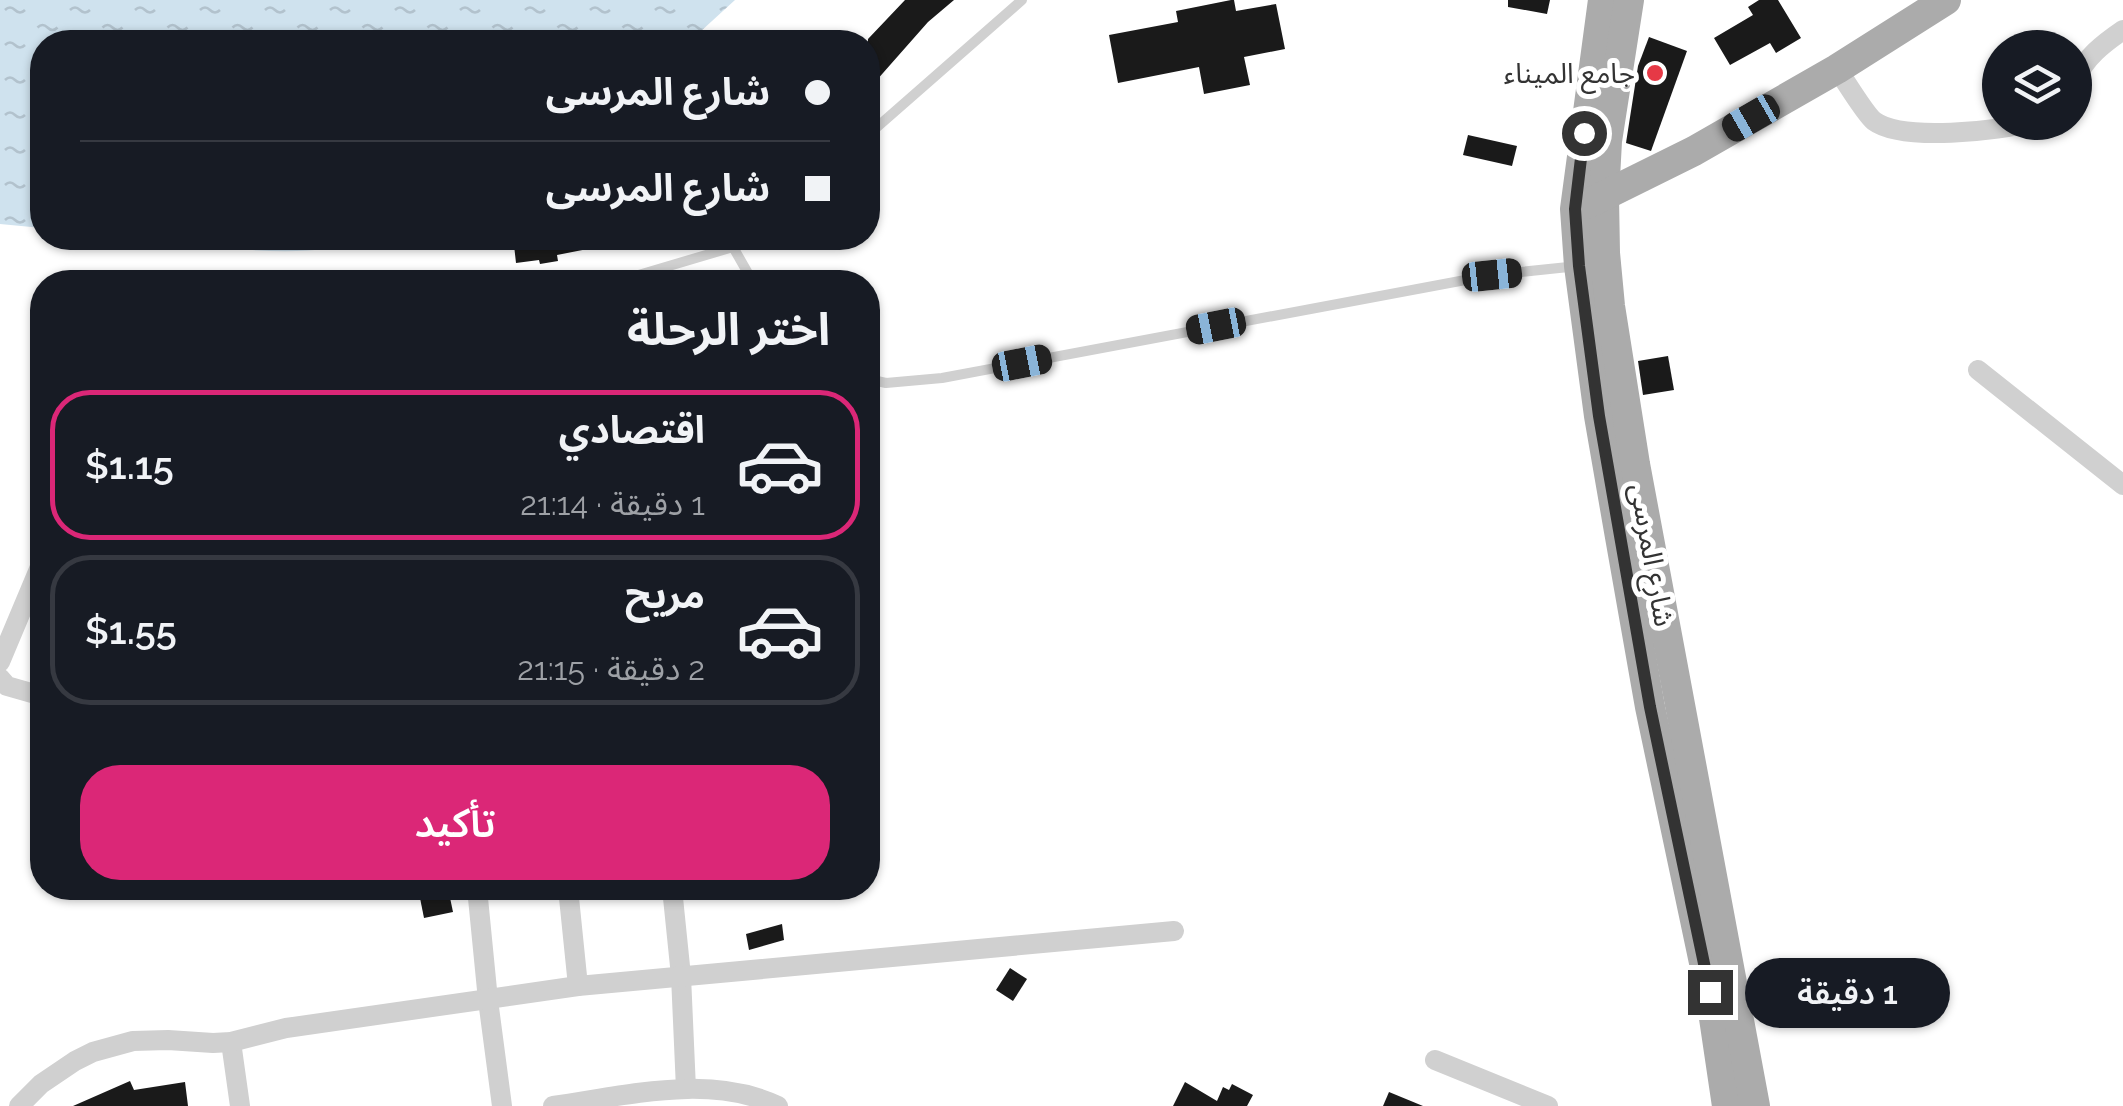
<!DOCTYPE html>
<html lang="ar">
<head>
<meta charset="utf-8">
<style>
  body { margin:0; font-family:Raleway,"Noto Sans Arabic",sans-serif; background:#242831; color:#f1f3f6; direction:rtl; height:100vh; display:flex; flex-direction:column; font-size:38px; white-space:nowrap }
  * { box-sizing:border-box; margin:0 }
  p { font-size:32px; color:#9ea1a6 }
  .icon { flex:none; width:55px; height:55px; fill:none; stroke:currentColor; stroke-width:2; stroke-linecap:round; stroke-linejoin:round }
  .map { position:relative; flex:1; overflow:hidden; direction:ltr }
  .sheet { position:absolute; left:30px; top:270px; width:850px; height:630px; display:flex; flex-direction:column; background:#171b24; border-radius:40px; box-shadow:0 2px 8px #0004; direction:rtl }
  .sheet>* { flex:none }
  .banner { position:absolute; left:30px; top:30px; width:850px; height:220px; border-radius:40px; box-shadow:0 2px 8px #0004; direction:rtl; display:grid; align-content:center; height:220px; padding:0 50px; background:#171b24 }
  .tools { position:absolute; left:1982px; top:30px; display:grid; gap:20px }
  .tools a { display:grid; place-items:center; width:110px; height:110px; border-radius:50%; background:#171b24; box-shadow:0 2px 8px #0004; font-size:50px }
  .end { position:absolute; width:45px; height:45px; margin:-22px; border:12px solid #333; background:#fff; box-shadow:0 0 0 5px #fff }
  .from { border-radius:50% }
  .bubble { position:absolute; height:70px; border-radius:35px; background:#171b24; box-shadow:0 2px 8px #0004; font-size:32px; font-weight:600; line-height:70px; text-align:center; direction:rtl }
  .car { position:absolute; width:30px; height:60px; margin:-30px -15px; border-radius:12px; box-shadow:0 0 8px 2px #0007; background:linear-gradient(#222 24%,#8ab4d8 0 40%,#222 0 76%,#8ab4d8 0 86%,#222 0) }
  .banner b { display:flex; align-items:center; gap:35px; height:95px; font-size:38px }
  .banner b+b { border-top:2px solid #363941 }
  .banner i { width:25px; height:25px; background:#f1f3f6 }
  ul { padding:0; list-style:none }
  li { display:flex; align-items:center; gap:30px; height:150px; margin:0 20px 15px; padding:0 30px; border:5px solid #363941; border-radius:40px }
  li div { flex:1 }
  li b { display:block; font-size:38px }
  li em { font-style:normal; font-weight:600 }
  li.on { border-color:#db2777 }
  li>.icon { width:90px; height:90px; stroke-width:1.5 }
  h2 { padding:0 50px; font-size:45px; line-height:120px }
  .action { display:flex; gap:20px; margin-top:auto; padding:20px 50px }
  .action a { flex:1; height:115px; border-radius:40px; background:#db2777; color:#fff; font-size:40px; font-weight:600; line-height:115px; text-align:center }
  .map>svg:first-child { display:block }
  .water { fill:url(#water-ripples) }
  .building { fill:#1a1a1a }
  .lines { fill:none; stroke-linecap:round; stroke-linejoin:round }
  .lane { stroke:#d0d0d0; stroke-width:10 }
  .street { stroke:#d0d0d0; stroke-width:20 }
  .primary { stroke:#ababab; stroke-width:30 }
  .route { stroke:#333; stroke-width:12 }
  .poi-dot { fill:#e63946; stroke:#fff; stroke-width:4 }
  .labels { text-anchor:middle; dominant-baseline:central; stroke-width:10; stroke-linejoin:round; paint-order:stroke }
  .poi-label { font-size:28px; fill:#333; stroke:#fff; text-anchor:end }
  .street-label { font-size:28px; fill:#333; stroke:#fff }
</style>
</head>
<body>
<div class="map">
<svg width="2123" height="1106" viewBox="0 0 2123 1106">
  <defs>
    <pattern id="water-ripples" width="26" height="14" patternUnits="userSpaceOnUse" patternTransform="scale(2.5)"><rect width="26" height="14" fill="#cfe2ee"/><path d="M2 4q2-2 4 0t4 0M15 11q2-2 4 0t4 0" fill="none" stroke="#b2c2cd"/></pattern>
  </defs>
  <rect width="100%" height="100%" fill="#fff"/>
  <!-- water -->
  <g class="water">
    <path d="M0 0H735L689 42H42V228L0 224Z"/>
    <path d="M140 238H372C299 264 216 245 140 238Z"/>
  </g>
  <!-- building -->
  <g class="building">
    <path d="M905 0H954L928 22 868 90V39Z"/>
    <path d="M1231 0H1234L1236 11 1276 4 1285 49 1244 57 1250 85 1204 94 1199 67 1118 83 1109 35 1178 22 1176 11Z"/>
    <path d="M1508 0H1550L1547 14 1508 7Z"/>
    <path d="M1759 0H1778L1801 38 1776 53 1770 43 1730 65 1714 38 1753 15 1748 7Z"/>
    <path d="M1649 37 1687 51 1651 151 1626 143 1638 66Z"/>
    <path d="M1468 135 1517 146 1512 166 1463 155Z"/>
    <path d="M554 238H612L613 244 557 255 558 261 540 264 539 260 516 263 514 245 554 240Z"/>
    <path d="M1668 356 1674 390 1643 395 1638 361Z"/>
    <path d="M448 888 453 912 424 918 419 893Z"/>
    <path d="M782 924 784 940 749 950 746 934Z"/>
    <path d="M1010 968 1027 979 1013 1001 996 990Z"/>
    <path d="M130 1081 134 1090 185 1082 188 1106H73Z"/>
    <path d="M1185 1082 1217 1101 1223 1087 1229 1090 1232 1084 1253 1095 1247 1106H1173Z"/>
    <path d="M1389 1092 1423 1106H1383Z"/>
  </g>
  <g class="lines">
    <!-- lane -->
    <g class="lane">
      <path d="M868 135 1022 0"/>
      <path d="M733 247 753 282"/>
      <path d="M615 282 733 247 746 238"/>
      <path d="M868 379 886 383 942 378 1492 275 1578 266"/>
    </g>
    <!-- street -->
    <g class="street">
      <path d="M1837 69C1845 80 1865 114 1874 121 1902 142 1999 131 2032 122"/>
      <path d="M2075 81C2084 58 2104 43 2123 30"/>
      <path d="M1978 370 2123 485"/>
      <path d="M0 662 42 562"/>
      <path d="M0 678 7 686 42 696"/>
      <path d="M477 888 488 1000 502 1106"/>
      <path d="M568 888 578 986"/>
      <path d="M672 888 681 976 686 1089"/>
      <path d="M231 1042 240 1106"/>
      <path d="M1435 1060 1548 1106"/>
      <path d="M19 1106 41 1084 75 1061 93 1052 133 1041 168 1040 213 1043 231 1042 286 1028 578 986 1174 931"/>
      <path d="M553 1106C626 1096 709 1073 778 1106"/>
    </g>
    <!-- primary -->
    <g class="primary">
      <path d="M1603 0 1575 209 1579 266 1599 416 1620 537 1650 707 1710 991 1727 1106"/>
      <path d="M1629 0 1607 141 1604 197 1605 253 1610 306 1635 464 1755 1106"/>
      <path d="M1587 204 1694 151 1837 69 1946 0"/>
    </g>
  </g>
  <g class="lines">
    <!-- route -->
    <path class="route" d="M1584 133 1575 209 1579 266 1599 416 1650 707 1710 992"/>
  </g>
  <!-- markers -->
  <circle class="poi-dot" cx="1655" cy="73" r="10"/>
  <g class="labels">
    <!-- poi labels -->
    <g class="poi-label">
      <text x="1635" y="73">جامع الميناء</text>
    </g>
    <!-- street labels -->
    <g class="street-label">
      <text transform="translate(1652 555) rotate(80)">شارع المرسى</text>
    </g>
  </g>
</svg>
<div class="tools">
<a><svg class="icon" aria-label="layers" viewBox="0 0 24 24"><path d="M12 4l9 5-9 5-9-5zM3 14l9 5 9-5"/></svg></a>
</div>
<i class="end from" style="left:1584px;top:133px"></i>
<i class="end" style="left:1710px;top:992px"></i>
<div class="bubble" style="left:1745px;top:958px;width:205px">1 دقيقة</div>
<i class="car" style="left:1751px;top:118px;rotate:240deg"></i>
<i class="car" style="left:1492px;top:275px;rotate:84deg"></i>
<i class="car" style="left:1216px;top:326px;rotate:259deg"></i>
<i class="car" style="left:1022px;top:363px;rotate:79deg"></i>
<div class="banner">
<b><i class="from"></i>شارع المرسى</b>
<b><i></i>شارع المرسى</b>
</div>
<section class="sheet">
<h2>اختر الرحلة</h2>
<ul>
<li class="on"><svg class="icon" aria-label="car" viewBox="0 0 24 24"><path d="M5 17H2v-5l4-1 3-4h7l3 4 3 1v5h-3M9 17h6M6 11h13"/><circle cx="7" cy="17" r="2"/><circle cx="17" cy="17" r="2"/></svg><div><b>اقتصادي</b><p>1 دقيقة · 21:14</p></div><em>$1.15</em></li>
<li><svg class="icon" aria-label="car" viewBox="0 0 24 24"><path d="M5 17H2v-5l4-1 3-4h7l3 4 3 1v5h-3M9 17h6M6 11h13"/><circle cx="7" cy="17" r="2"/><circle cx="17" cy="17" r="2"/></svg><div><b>مريح</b><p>2 دقيقة · 21:15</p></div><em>$1.55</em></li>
</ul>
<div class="action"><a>تأكيد</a></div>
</section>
</div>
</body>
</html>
